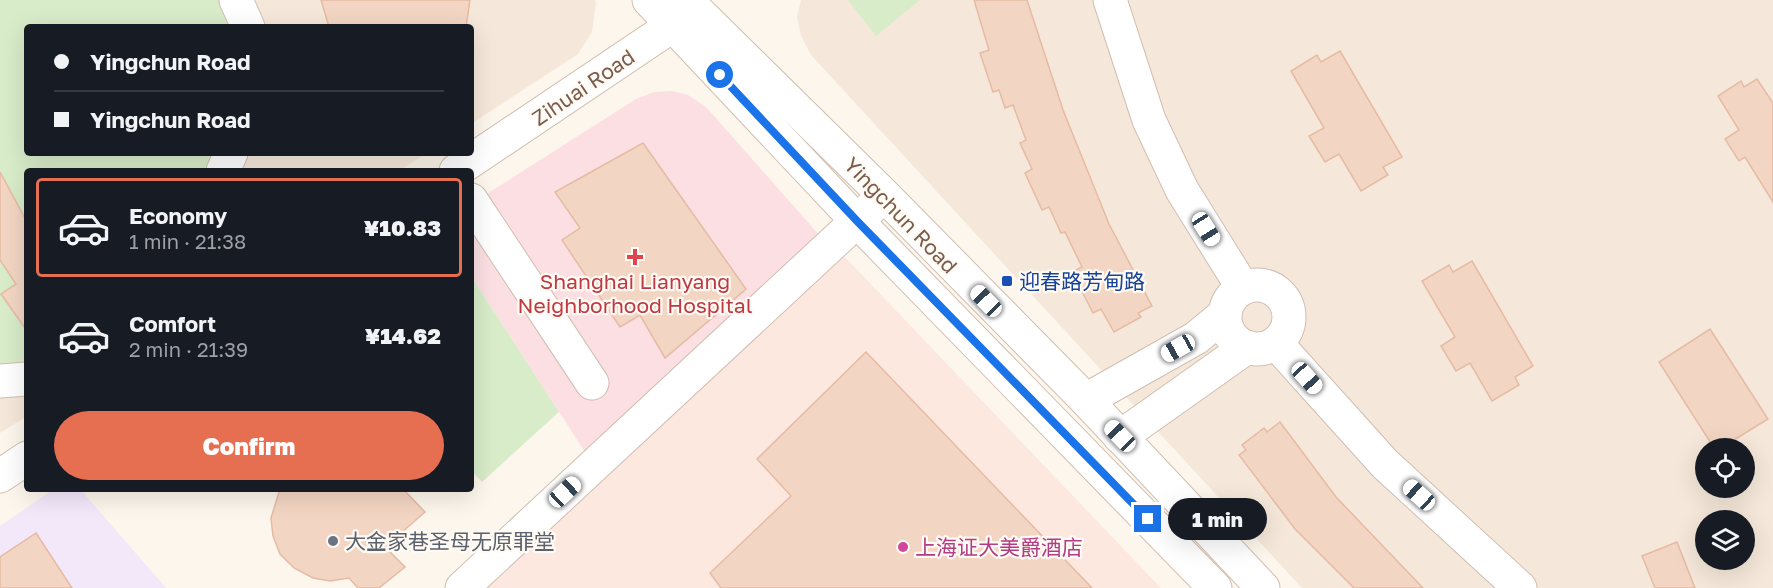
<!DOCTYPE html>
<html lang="en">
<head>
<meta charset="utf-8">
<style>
  body { margin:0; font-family:"Golos Text","Noto Sans SC",sans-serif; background:#20242c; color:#f1f3f6; height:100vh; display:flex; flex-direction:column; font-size:22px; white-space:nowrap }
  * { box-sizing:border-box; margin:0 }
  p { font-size:20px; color:#9ea1a6 }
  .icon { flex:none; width:33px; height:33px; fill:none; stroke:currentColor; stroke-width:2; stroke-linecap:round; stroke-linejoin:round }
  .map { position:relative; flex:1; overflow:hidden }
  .drawer { position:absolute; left:24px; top:168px; width:450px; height:324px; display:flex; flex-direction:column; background:#171b24; border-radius:6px; box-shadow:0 6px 24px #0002 }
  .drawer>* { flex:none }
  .hud { position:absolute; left:24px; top:24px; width:450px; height:132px; border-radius:6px; box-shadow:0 6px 24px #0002; display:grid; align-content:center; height:132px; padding:0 30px; background:#171b24 }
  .fabs { position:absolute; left:1695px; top:438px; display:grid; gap:12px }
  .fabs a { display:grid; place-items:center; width:60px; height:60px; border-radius:50%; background:#171b24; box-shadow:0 6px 24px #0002; font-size:30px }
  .end { position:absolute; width:27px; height:27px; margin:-14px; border:8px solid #1a73e8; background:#fff; box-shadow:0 0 0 3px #fff }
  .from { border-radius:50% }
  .bubble { position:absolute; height:42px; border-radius:21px; background:#171b24; box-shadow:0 6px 24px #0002; font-size:20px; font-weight:800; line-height:42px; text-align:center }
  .car { position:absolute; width:18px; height:36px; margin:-18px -9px; border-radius:8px; box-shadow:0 0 4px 2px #0007; background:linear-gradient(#fff 24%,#345 0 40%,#fff 0 76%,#345 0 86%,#fff 0) }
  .hud b { display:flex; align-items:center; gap:21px; height:57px; font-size:22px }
  .hud b+b { border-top:2px solid #363941 }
  .hud i { width:15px; height:15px; background:#f1f3f6 }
  ul { padding:10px 0 0; list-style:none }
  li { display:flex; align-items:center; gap:18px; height:99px; margin:0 12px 9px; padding:0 18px; border:3px solid transparent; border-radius:6px }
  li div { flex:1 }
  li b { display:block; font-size:22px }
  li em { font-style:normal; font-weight:800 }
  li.current { border-color:#e76f51 }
  li>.icon { width:54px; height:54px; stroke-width:1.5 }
  .cta { display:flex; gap:12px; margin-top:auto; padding:12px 30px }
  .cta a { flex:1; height:69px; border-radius:36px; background:#e76f51; color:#fff; font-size:24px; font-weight:800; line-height:69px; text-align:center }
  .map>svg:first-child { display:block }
  .residential { fill:#f5e8da; fill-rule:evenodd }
  .commercial { fill:#fde8e0 }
  .education { fill:#f3e8fa }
  .medical { fill:#fbdfe3 }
  .green { fill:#d8ecc9 }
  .building { fill:#f3d5c3; stroke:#e6bba3; stroke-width:1.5 }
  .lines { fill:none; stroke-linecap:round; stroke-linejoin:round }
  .minor-casing { stroke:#d1beb0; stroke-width:35 }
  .minor { stroke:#fff; stroke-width:33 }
  .route { stroke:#1a73e8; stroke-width:8 }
  .health-dot { fill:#e0444e; stroke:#fffaf3; stroke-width:2 }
  .transit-dot { fill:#1a4fb4; stroke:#fffaf3; stroke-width:2 }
  .worship-dot { fill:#6b7280; stroke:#fffaf3; stroke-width:2 }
  .hotel-dot { fill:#d1479c; stroke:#fffaf3; stroke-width:2 }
  .labels { text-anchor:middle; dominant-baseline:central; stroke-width:4.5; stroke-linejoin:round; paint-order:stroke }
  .street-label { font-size:21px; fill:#7a5c4d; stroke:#fffaf3 }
  .health-label { font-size:21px; fill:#be3a42; stroke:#fffaf3 }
  .transit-label { font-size:21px; fill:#164399; stroke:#fffaf3; text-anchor:start }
  .worship-label { font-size:21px; fill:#5b616d; stroke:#fffaf3; text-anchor:start }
  .hotel-label { font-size:21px; fill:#b23c85; stroke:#fffaf3; text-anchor:start }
</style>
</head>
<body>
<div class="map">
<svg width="1773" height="588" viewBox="0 0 1773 588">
  <rect width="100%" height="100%" fill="#fdf6ec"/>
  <!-- residential -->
  <g class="residential">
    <path d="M0 0H595L596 3 592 32 578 54 471 124V27H27V153H427L399 171H27V416L0 433Z"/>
    <path d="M801 0H1773V588H1302L811 55 801 36 797 17ZM1706 448H1744V488H1706ZM1706 520H1744V560H1706Z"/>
  </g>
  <!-- commercial -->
  <path class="commercial" d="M843 255 1161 588H483Z"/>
  <!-- education -->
  <path class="education" d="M54 489H80L166 588H0V526Z"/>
  <!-- medical -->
  <path class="medical" d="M672 91 688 95 706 107 821 237 585 452 471 276V204L636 99 654 92Z"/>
  <!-- green -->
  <g class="green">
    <path d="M0 0H236L248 27H27V153H231L223 171H27V379L0 381Z"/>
    <path d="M848 0H920L876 36Z"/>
    <path d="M471 276 559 412 482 482 471 470Z"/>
  </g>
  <!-- building -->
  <g class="building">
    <path d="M321 0H470L466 27H329Z"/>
    <path d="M974 0H1027L1063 110 1109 224 1152 306 1138 313 1141 317 1114 332 1101 309 1093 313 1072 272 1082 267 1065 232 1061 233 1049 207 1042 210 1025 173 1032 169 1020 143 1026 140 1013 105 1005 108 999 90 993 92 980 53 989 50Z"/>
    <path d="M1340 51 1402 157 1383 167 1388 175 1361 191 1339 154 1325 162 1309 136 1324 128 1291 71 1317 55 1321 62Z"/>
    <path d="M1757 79 1773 103V202L1745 157 1739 161 1725 139 1739 130 1718 96 1741 81 1744 87Z"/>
    <path d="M643 143 746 289 665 358 640 315 620 327 562 240 580 228 555 192Z"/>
    <path d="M0 172 27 222V331L1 294 16 284 0 260Z"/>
    <path d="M1472 261 1533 366 1515 377 1519 385 1492 401 1470 363 1456 371 1441 346 1455 337 1422 281 1449 265 1453 272Z"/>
    <path d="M1710 329 1768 419 1721 448H1714L1659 362Z"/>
    <path d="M866 352 1092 588H721L710 573 791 496 757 459Z"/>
    <path d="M1280 422 1336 497 1423 588H1354L1295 529 1239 455 1246 450 1242 445 1264 428 1267 432Z"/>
    <path d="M280 489H403L425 512 385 547 405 567 379 588H358L349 578 330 581 313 578 294 568 280 554 273 536 271 518Z"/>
    <path d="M36 533 72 588H0V557Z"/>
    <path d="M1677 542 1695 588H1655L1642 556Z"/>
  </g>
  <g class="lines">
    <!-- minor casing -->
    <g class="minor-casing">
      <g id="minor">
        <path d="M236 0 248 27"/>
        <path d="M649 0 857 221 1215 588"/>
        <path d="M686 0 884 195 1086 400 1263 588"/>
        <path d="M1110 0 1149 120 1182 190 1243 288"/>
        <path d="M223 171 231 153"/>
        <path d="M456 171 691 13"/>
        <path d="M471 200 592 383"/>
        <circle cx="1257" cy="317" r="32"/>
        <path d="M1276 343 1385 464 1520 588"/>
        <path d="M0 381 27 379"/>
        <path d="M1086 400 1196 338 1225 314"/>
        <path d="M1120 437 1247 347"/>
        <path d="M0 476 27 458"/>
        <path d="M462 588 874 205"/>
      </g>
    </g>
    <!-- minor -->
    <use href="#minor" class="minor"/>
  </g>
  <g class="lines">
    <!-- route -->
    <path class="route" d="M720 75 857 221 1148 519"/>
  </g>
  <!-- markers -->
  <path class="health-dot" d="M632 248h6v6h6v6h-6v6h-6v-6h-6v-6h6z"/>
  <rect class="transit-dot" x="1001" y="275" width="12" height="12" rx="3"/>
  <circle class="worship-dot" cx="333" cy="541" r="6"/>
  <circle class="hotel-dot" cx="903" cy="547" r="6"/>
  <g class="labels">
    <!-- street labels -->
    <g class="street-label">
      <text transform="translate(583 87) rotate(-34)">Zihuai Road</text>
      <text transform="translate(901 215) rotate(46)">Yingchun Road</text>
    </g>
    <!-- health labels -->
    <g class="health-label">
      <text x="635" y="281">Shanghai Lianyang<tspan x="635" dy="24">Neighborhood Hospital</tspan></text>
    </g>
    <!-- transit labels -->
    <g class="transit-label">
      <text x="1019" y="281">迎春路芳甸路</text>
    </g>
    <!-- worship labels -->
    <g class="worship-label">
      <text x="345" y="541">大金家巷圣母无原罪堂</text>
    </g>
    <!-- hotel labels -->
    <g class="hotel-label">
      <text x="915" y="547">上海证大美爵酒店</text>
    </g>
  </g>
</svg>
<div class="fabs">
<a><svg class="icon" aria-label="locate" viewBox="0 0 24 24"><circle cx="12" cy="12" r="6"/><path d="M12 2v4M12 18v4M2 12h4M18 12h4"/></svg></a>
<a><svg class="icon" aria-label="layers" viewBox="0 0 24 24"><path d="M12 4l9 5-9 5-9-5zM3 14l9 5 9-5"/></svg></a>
</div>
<i class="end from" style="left:720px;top:75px"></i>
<i class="end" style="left:1148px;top:519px"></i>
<div class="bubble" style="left:1168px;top:498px;width:99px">1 min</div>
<i class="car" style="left:1206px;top:229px;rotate:148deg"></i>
<i class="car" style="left:986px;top:301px;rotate:316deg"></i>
<i class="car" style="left:1178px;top:348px;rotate:241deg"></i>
<i class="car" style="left:1307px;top:378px;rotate:138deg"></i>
<i class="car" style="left:1120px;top:436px;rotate:316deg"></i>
<i class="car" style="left:565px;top:492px;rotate:47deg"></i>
<i class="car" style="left:1419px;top:495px;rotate:312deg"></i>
<div class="hud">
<b><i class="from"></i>Yingchun Road</b>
<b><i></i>Yingchun Road</b>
</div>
<section class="drawer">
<ul>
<li class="current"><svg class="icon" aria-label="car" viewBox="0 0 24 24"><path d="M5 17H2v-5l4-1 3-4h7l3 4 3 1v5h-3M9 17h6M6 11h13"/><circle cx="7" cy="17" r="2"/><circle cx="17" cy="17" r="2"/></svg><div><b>Economy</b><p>1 min · 21:38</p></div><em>¥10.83</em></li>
<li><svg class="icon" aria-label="car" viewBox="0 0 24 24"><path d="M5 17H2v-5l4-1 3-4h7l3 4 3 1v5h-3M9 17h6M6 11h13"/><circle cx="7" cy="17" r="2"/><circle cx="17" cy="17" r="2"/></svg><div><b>Comfort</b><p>2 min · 21:39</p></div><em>¥14.62</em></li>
</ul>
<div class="cta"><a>Confirm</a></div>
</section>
</div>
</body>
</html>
